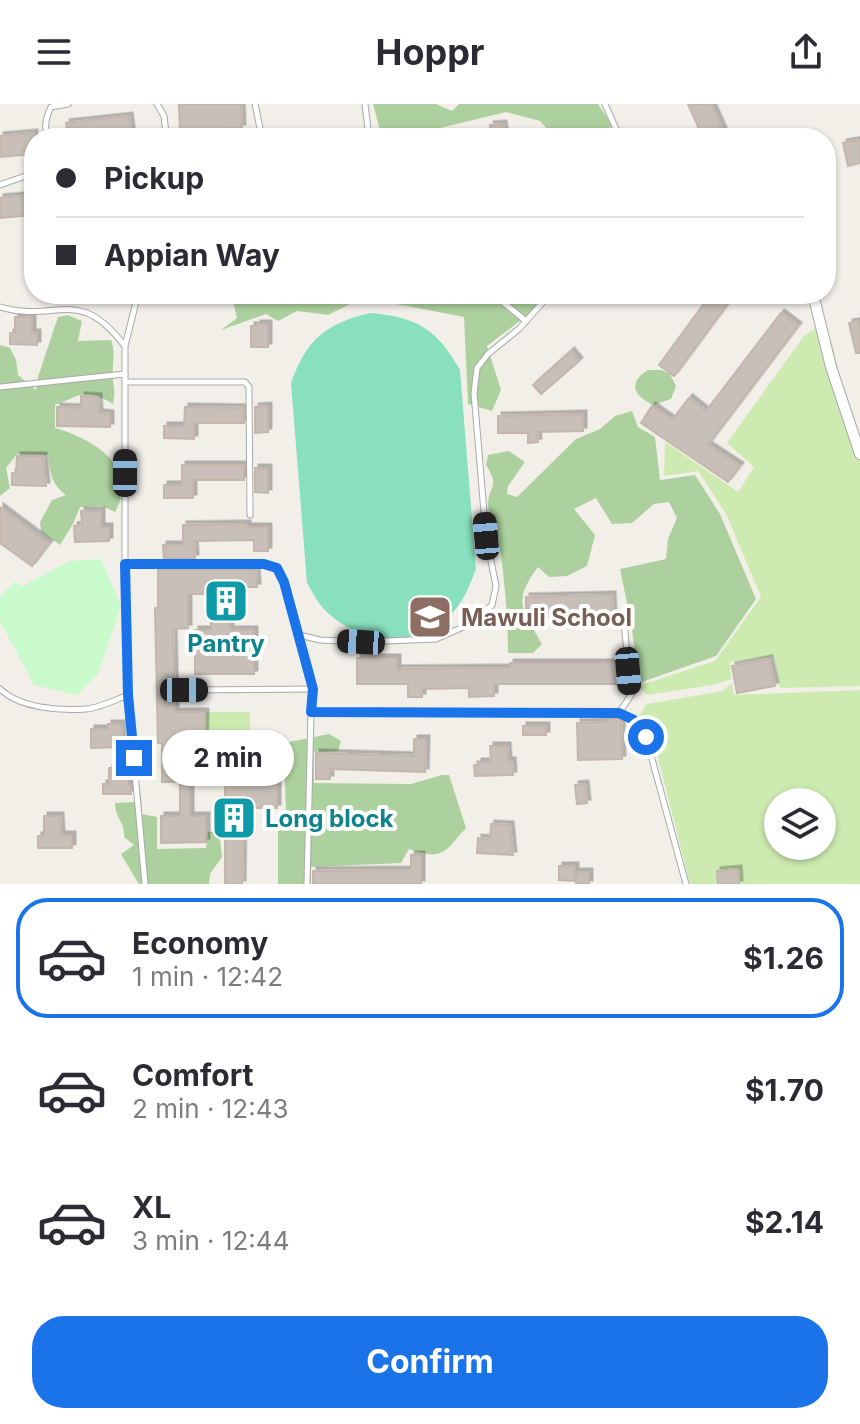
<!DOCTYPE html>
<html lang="en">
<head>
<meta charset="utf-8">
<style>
  body { margin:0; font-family:Inter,sans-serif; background:#f7f7f7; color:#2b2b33; height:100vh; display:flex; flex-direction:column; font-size:30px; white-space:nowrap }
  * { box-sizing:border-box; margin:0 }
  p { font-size:26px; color:#7c7c81 }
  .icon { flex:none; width:44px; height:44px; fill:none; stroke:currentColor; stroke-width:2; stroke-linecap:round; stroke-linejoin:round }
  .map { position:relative; height:780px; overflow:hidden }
  .side { display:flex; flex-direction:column; background:#fff; flex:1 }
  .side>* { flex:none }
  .top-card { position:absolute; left:24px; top:24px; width:812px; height:176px; border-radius:32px; box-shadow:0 2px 6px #0004; display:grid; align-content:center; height:176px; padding:0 32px; background:#fff }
  .controls { position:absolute; left:764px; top:684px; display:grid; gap:16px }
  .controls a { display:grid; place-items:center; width:72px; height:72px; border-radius:50%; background:#fff; box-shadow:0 2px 6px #0004; font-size:40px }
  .end { position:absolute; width:36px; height:36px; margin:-18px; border:10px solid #1a73e8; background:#fff; box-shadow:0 0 0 4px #fff }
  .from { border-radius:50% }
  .bubble { position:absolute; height:56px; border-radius:28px; background:#fff; box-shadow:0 2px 6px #0004; font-size:26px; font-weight:700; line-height:56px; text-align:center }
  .car { position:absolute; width:24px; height:48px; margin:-24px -12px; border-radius:10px; box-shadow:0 0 6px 2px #0007; background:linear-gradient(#222 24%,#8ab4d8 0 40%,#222 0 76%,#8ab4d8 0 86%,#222 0) }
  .top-card b { display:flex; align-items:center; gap:28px; height:76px; font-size:30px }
  .top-card b+b { border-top:2px solid #e1e1e2 }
  .top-card i { width:20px; height:20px; background:#2b2b33 }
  ul { padding:14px 0 0; list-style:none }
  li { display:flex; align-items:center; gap:24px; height:120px; margin:0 16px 12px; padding:0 16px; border:4px solid transparent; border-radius:32px }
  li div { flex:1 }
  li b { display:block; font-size:30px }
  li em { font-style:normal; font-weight:700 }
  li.current { border-color:#1a73e8 }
  li>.icon { width:72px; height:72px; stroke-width:1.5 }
  .button { display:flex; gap:16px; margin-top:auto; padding:16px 32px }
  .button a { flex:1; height:92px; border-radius:32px; background:#1a73e8; color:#fff; font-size:32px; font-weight:700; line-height:92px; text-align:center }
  header { display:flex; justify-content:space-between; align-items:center; height:104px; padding:0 32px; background:#fff; font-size:36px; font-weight:700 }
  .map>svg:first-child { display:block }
  .grass { fill:#cdebb0; fill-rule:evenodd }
  .forest { fill:#add19e }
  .park { fill:#c8facc }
  .pitch { fill:#88e0be }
  .building { fill:#c7bfb8; stroke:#c4b6ab; stroke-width:2; filter:url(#shadow) }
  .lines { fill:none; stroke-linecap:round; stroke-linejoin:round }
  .lane-casing { stroke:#a9a9a9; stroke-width:7 }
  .street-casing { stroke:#a9a9a9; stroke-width:12 }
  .lane { stroke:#fff; stroke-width:5 }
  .street { stroke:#fff; stroke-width:10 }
  .route { stroke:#1a73e8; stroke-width:10 }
  .labels { text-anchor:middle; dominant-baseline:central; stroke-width:8; stroke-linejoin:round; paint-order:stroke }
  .education-label { font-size:24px; font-weight:bold; fill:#785e54; stroke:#fff; text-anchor:start }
  .culture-label { font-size:24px; font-weight:bold; fill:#0d838f; stroke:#fff }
</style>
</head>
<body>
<header><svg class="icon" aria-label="menu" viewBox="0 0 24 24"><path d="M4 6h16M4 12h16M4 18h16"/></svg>Hoppr<svg class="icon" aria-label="share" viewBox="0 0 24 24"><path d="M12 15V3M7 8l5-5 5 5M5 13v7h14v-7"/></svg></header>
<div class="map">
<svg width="860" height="780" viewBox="0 0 860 780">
  <defs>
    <filter id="shadow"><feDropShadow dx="3.5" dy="-3.5" stdDeviation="0" flood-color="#0004"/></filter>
  </defs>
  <rect width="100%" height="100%" fill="#f2efe9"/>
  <!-- grass -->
  <g class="grass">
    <path d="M816 224 832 238 860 359V582L780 584 774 552 730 558 731 575 712 581 647 591 638 582 715 557 761 493 726 410 698 367 664 372 665 338 738 388 754 363 727 339 804 232Z"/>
    <path d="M732 579 734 591 860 586V780H690L654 638 638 613 647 600 723 587ZM778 698H822V742H778Z"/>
    <rect x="206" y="608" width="44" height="35"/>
  </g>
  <!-- forest -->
  <g class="forest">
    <path d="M373 0H436L452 7 459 0H598L610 18 612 34H555L540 17 506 8 399 34H382Z"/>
    <path d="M231 190H555L487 242 501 286 492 307 468 300 464 213 370 195 350 200 328 211 297 207 278 217 266 210 221 226 237 214Z"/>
    <path d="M68 211 82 217 78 237 111 236C116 249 112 258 113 272 113 284 116 285 113 300 86 284 83 290 55 301V324C94 335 140 363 115 408L102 402 80 403 73 420 60 441 41 428 40 418 52 396 66 391C51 380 50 368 48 351L17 350 6 364 10 384 0 392V241L10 244 16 256 18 271 36 286 38 273 58 213Z"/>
    <path d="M648 266H661L670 270 676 282 671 295 653 301C634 292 627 279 648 266Z"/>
    <path d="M632 307 638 323 655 333 660 376 695 371 720 410 756 495 716 552 639 579 631 518 620 465 666 455 668 435 677 414 669 398 654 400 632 419 612 420 596 394 574 405 595 431 587 462 567 472 549 473 538 463C512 498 522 505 542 540L533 549H508C508 509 504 470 498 431 496 420 488 412 488 401 488 381 501 385 486 361L488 351 509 347 525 358 508 382 507 390 517 393 576 335 600 325 615 312Z"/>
    <path d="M329 630 341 637 338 647 314 648V679L411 680 442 671H449L466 724C444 748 444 757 409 745L401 759 311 763V780H278V726L286 713 284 639Z"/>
    <path d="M135 690H141L142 710 157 713V745L206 744 208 728 219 727 222 753 210 770 209 780H139L137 777 121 750 134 741 124 733C125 717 115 715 115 699L135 698Z"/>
  </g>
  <!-- park -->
  <path class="park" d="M101 455 121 502 98 570 77 591 34 581 0 517V493L14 478 23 482 70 457Z"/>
  <!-- pitch -->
  <path class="pitch" d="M370 209C417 213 437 225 460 266L476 465C469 483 463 500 448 513 411 546 356 539 324 505 317 498 312 487 307 479L291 279C307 235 325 220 370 209Z"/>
  <!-- building -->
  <g class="building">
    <path d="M179 0H241L242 24 180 27Z"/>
    <path d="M688 0H711L724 29 714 34H703Z"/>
    <path d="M129 12 132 33 68 34 66 19Z"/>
    <path d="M503 20 505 34H491L490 21Z"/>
    <path d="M34 29V50L0 53V32Z"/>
    <path d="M860 36V59L848 62 843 39Z"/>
    <path d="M31 91 33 111 0 114V94Z"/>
    <path d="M711 190H735L674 272 659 261Z"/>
    <path d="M781 209 798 222 708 341 740 362 728 378 641 319 652 302 672 316 689 294 706 307Z"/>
    <path d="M15 213H32V229H37V241L10 240V229H15Z"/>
    <path d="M860 217V249H856L849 219Z"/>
    <path d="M257 220H268V243H251V222H257Z"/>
    <path d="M571 247 579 257 541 290 533 281Z"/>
    <path d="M81 292 98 293 99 309 110 310V323L57 322V303L81 304Z"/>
    <path d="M268 302V328L255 329V303Z"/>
    <path d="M185 303 244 304V319H194V335L164 334V322H184Z"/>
    <path d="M583 310V327L537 328 538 338 528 339V329H498V312Z"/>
    <path d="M17 352H43L46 382 12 381V369H16Z"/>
    <path d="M182 361H244V376H193V394H164V381H182Z"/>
    <path d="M255 364H268V389L255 388Z"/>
    <path d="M0 403 49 440 32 462 0 439Z"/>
    <path d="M81 407H101V423H109V437L75 438 74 422 82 421Z"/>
    <path d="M247 420V423H268V447H254V436L194 437 195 454H164L163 441H183V421Z"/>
    <path d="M158 466H256L257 483H242V504H230V526H254V570H195V526H211V490H188V524L173 525 175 608H205L204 655H225V649L277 648V704H243L242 780H225V678H190V712H206V738L161 739V712H180V678H162V639H158L155 504H158Z"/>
    <path d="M612 491 613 512 563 513 564 520H554V512L526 513V493Z"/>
    <path d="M357 554H397V565L510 564V559H618V580H494V592L469 593V584L422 585V593H408V580H357Z"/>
    <path d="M769 555 775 582 737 589 732 562Z"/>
    <path d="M618 614 621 616 622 655 578 656 577 619 608 618 607 615Z"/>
    <path d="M108 620H121L122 643 91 644V625H108Z"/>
    <rect x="523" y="622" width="23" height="9"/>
    <path d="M414 635H426L425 668 330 665V675H316V649L414 652Z"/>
    <path d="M490 642H507L508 657H512L513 671 475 672 474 661H478V658H491Z"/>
    <path d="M109 664H128V681H131V690H103V680H109Z"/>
    <path d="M585 680 587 699 577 700 575 681Z"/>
    <path d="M44 712H60L61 731H72V744H38V732H44Z"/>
    <path d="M491 720 510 721 513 751 477 749 478 734 490 735Z"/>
    <path d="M411 751H421V780H313V767L411 766Z"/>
    <path d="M559 762H575V777L559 776Z"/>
    <path d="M738 765 739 780H718L717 767Z"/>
    <path d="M577 768H589V780H576Z"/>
  </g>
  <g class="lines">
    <!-- lane casing -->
    <g class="lane-casing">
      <g id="lane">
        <path d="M157 0 164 12 166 29 162 34"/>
        <path d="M255 0 262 34"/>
        <path d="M365 0 369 34"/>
        <path d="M605 0 620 34"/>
        <path d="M48 34C43 23 46 13 51 3L68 0"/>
        <path d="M0 81 34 69"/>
        <path d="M493 190 526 217"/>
        <path d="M0 203C57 220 77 180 124 241"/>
        <path d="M125 278H245L249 283 250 411"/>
        <path d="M0 283 125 270"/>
        <path d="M125 460H264L277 464 284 478 313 585 311 608 619 609 634 616 646 633 686 780"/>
        <path d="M299 531 320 536 361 538 436 535 470 520 492 501 496 482 486 432 474 289 477 264 488 250 520 224 550 190"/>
        <path d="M0 585C20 604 59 607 86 605 99 604 115 596 128 591L125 460V242L138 190"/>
        <path d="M184 586 313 585"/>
        <path d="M128 591 145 780"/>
        <path d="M619 609 631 591 624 518"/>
        <path d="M307 780 311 608"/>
      </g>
    </g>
    <!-- street casing -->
    <g class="street-casing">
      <path id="street" d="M813 190 831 263 860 350"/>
    </g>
    <!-- lane -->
    <use href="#lane" class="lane"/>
    <!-- street -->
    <use href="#street" class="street"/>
  </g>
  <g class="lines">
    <!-- route -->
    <path class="route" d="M134 654 128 591 125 460H264L277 464 284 478 313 585 311 608 619 609 634 616 646 633"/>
  </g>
  <!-- icons -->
  <defs>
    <g id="building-square" transform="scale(2.3)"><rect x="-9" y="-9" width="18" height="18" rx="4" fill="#0f9aa8" stroke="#fff"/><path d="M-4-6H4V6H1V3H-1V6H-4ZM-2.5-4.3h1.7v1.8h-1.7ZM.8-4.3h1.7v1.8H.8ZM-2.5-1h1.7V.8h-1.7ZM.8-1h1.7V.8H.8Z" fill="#fff"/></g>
    <g id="school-square" transform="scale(2.3)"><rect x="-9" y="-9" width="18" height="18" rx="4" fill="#8d6e63" stroke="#fff"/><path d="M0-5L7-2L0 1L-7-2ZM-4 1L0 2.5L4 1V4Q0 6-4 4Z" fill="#fff"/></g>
  </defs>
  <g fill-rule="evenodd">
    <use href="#building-square" x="226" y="497"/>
    <use href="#school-square" x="430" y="513"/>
    <use href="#building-square" x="234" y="714"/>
  </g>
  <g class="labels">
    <!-- education labels -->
    <g class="education-label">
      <text x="461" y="513">Mawuli School</text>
    </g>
    <!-- culture labels -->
    <g class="culture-label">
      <text x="226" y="539">Pantry</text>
      <text x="265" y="714" text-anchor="start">Long block</text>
    </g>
  </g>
</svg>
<div class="controls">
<a><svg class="icon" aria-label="layers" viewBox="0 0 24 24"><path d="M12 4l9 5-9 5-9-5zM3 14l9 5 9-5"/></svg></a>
</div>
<i class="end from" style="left:646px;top:633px"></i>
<i class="end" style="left:134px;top:654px"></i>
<div class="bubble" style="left:162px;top:626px;width:132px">2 min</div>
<i class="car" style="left:125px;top:369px;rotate:0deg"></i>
<i class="car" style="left:486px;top:432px;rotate:355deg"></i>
<i class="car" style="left:361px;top:538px;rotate:273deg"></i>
<i class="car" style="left:628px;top:567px;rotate:175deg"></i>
<i class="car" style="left:184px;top:586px;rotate:90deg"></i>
<div class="top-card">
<b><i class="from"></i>Pickup</b>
<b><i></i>Appian Way</b>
</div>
</div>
<section class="side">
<ul>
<li class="current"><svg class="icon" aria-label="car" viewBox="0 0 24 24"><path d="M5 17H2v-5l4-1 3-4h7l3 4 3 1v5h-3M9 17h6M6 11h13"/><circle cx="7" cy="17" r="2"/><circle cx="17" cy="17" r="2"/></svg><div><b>Economy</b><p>1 min · 12:42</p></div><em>$1.26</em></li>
<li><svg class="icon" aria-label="car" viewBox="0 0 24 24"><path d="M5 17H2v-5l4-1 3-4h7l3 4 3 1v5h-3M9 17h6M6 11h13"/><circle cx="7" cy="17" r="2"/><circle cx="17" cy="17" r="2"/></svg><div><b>Comfort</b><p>2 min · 12:43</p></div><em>$1.70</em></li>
<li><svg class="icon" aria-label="car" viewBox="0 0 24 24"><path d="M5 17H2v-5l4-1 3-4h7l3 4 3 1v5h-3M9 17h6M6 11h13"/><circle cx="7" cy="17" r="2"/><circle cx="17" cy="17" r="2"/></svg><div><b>XL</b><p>3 min · 12:44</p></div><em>$2.14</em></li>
</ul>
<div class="button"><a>Confirm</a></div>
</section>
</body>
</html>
